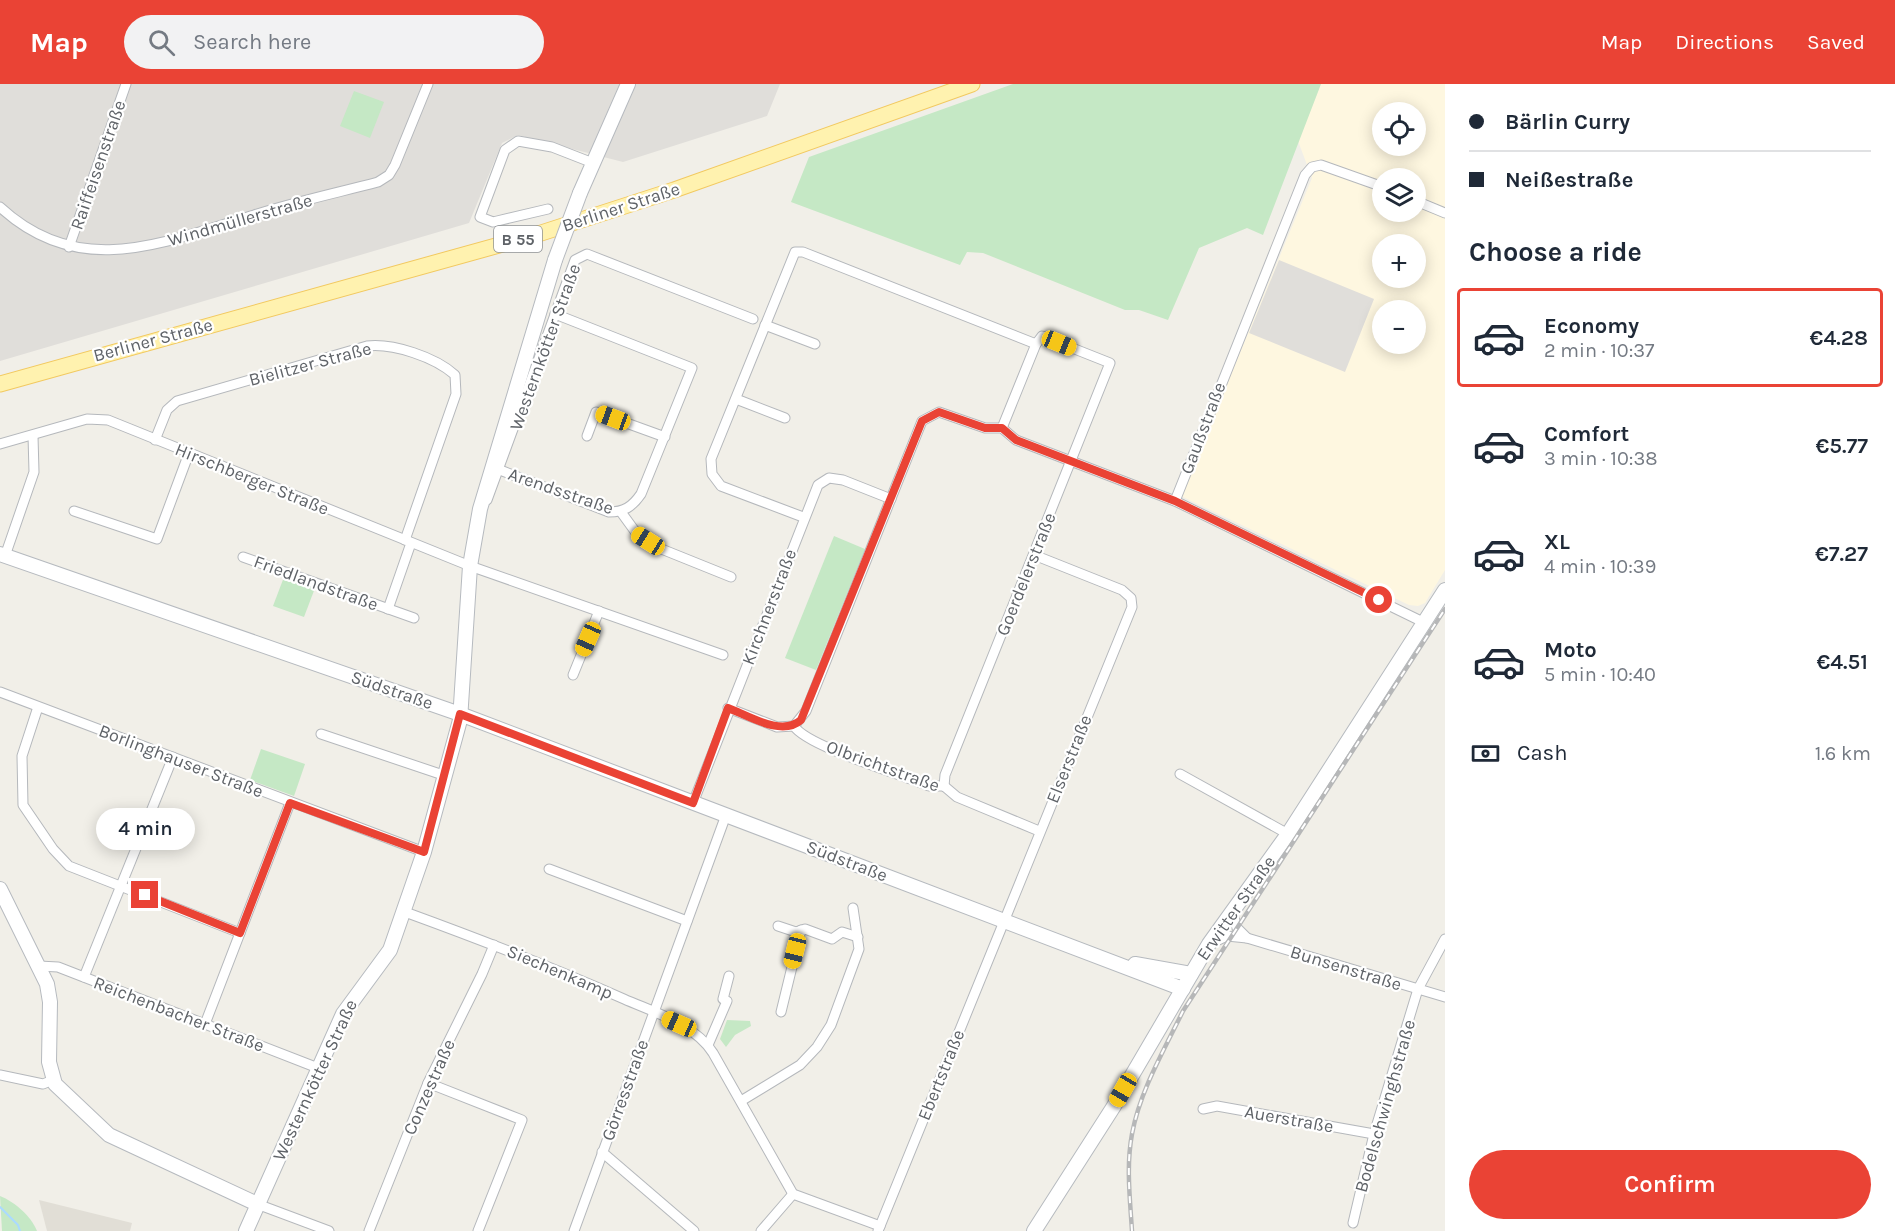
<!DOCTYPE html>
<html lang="en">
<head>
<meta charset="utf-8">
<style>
  body { margin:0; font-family:Karla,sans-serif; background:#f2f2f3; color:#1f2937; height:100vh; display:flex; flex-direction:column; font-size:22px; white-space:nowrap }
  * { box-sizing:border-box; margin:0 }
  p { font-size:20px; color:#747a83 }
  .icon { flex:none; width:33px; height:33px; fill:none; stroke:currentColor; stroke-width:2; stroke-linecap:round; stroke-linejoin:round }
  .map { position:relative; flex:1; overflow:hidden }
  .side { display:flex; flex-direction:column; background:#fff; width:450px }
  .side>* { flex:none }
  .guide { display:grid; align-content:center; height:132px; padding:0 24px; background:#fff }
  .buttons { position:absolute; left:1372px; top:18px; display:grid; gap:12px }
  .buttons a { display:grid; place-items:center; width:54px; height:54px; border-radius:50%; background:#fff; box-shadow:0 3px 15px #0003; font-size:30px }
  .end { position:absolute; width:27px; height:27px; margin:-14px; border:8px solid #ea4335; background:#fff; box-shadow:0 0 0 3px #fff }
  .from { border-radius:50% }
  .bubble { position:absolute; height:42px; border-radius:21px; background:#fff; box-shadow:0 3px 15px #0003; font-size:20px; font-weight:600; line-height:42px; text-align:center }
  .car { position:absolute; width:18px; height:36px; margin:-18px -9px; border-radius:8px; box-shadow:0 0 4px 2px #0007; background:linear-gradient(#f5c518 24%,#345 0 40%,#f5c518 0 76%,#345 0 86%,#f5c518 0) }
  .guide b { display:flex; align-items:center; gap:21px; height:57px; font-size:22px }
  .guide b+b { border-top:2px solid #e0e1e3 }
  .guide i { width:15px; height:15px; background:#1f2937 }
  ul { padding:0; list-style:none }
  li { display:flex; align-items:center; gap:18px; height:99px; margin:0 12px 9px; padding:0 12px; border:3px solid transparent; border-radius:6px }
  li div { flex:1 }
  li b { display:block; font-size:22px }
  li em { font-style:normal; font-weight:600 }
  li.current { border-color:#ea4335 }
  li>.icon { width:54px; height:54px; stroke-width:1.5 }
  h2 { padding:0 24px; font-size:27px; line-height:72px }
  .pay { display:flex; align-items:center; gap:15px; height:66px; padding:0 24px; font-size:22px }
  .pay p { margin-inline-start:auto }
  .cta { display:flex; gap:12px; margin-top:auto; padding:12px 24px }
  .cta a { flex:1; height:69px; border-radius:36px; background:#ea4335; color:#fff; font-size:24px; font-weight:600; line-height:69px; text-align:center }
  header { display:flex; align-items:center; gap:36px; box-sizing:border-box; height:84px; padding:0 30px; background:#ea4335; color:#fff }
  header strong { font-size:28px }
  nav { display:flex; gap:33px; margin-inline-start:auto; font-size:21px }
  .search { width:420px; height:54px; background:#f2f2f3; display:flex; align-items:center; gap:15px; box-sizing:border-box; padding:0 21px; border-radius:33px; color:#747a83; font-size:22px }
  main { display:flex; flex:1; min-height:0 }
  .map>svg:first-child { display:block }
  .commercial { fill:#fef7e0; fill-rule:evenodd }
  .industrial { fill:#e0deda }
  .education { fill:#e1ded6 }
  .green { fill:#c5e8c5 }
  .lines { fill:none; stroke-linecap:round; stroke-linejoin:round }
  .stream { stroke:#aadaff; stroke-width:2 }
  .street-casing { stroke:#b5b8bc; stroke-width:11 }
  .secondary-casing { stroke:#b6babf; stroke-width:16 }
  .primary-casing { stroke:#f2c960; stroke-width:17 }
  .street { stroke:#fff; stroke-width:9 }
  .secondary { stroke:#fff; stroke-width:14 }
  .primary { stroke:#fff2af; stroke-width:15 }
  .rail-casing { stroke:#b6b7b8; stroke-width:4.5 }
  .rail { stroke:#fff; stroke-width:2; stroke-dasharray:7; stroke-linecap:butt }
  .secondary-bridge-casing { stroke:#b6babf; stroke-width:16; stroke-linecap:butt }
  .secondary-bridge { stroke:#fff; stroke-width:14 }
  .route { stroke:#ea4335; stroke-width:8 }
  .labels { text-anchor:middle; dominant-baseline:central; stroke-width:4.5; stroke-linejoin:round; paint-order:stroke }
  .shield { fill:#fff; stroke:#8f9295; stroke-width:1.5 }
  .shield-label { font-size:16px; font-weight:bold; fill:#5f6368 }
  .street-label { font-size:18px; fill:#5f6368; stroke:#fff }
</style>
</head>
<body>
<header>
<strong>Map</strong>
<div class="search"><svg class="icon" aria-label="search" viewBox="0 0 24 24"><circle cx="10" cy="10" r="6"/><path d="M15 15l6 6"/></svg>Search here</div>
<nav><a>Map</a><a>Directions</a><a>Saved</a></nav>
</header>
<main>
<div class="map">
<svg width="1445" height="1147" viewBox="0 0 1445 1147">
  <rect width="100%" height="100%" fill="#f1efe8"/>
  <!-- commercial -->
  <path class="commercial" d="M1321 0H1445V486L1425 519 1418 522 1409 521 1181 412 1312 94 1298 57ZM1383 28H1416V62H1383ZM1383 94H1416V128H1383ZM1383 160H1416V194H1383ZM1383 226H1416V260H1383Z"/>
  <!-- industrial -->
  <g class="industrial">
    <path d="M0 0H780L767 32 623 78 518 51 502 59 469 139 0 277Z"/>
    <path d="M1279 176 1374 215 1345 288 1249 249Z"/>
  </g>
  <!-- education -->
  <path class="education" d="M39 1116 132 1139 130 1147H47Z"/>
  <!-- green -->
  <g class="green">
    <path d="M1013 0H1321L1263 151 1247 144 1199 164 1168 236 1139 226H1125L983 169 967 168 960 181 791 118 809 73Z"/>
    <path d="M354 7 384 18 370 54 340 42Z"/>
    <path d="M834 452 865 465 816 586 785 574Z"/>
    <path d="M284 493 315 504 304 533 273 522Z"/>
    <path d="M261 665 305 680 294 712 250 696Z"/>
    <path d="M727 936 750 937 751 942 735 951 726 963 720 955Z"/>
    <path d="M0 1112C15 1118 31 1132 37 1147H2Z"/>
  </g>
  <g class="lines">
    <!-- stream -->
    <path class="stream" d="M0 1123 18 1141 20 1147"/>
    <!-- street casing -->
    <g class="street-casing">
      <g id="street">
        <path d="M1416 117 1445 129"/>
        <path d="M0 123C80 197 164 158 254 131 294 118 336 109 378 98L389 91 395 81 428 0"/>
        <path d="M548 125 493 138 480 133 505 66 518 57 552 63 593 79"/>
        <path d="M69 163 126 0"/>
        <path d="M765 241 815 260"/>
        <path d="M736 315 785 334"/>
        <path d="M1002 344 1036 260"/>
        <path d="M587 352 596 328 665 353"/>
        <path d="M155 356 167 326 177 317 367 262C393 259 435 273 455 291L456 310 405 456"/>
        <path d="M0 360 87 335 108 336 470 482 723 571"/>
        <path d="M500 386 609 428C624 428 632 423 641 410L692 284 555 230"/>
        <path d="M487 416 575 176 587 170 753 235"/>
        <path d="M1175 417 1305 91 1312 83 1321 81 1383 103"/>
        <path d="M74 427 157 455 189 369"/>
        <path d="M621 428 637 450 659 464 731 493"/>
        <path d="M803 433 721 402 712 390 711 375 795 168H803L1036 260 1042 252 1110 279 945 691 944 702"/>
        <path d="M5 472 34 388 33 352"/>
        <path d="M243 473 414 534"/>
        <path d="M388 525 411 459"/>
        <path d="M573 591 599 527"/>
        <path d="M0 608 424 768"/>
        <path d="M38 623 22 672 23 721 53 765 69 782 240 849"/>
        <path d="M728 624 777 643 794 642C806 662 903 691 929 702H944"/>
        <path d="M794 642 806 627 922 337 939 328 985 344H1002L1016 356 1175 417 1425 539"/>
        <path d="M321 650 446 692"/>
        <path d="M1180 690 1288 750"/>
        <path d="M944 702 957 713 1039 747"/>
        <path d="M693 719 818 401 829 394 843 396 891 415"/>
        <path d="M549 785 687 837"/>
        <path d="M1232 827 1237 844 1247 854"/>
        <path d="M405 828C479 855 552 883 624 915 653 928 695 940 713 969L793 1110 880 1142"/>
        <path d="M778 842 796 848 805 845 832 855 842 848 858 853"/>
        <path d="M1212 859 1227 852 1247 854 1445 913"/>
        <path d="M39 882 58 883 318 984"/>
        <path d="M84 893 173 673"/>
        <path d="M781 928 801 846"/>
        <path d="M205 940 290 719"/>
        <path d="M708 961 727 917 723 915 729 892"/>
        <path d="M0 991 43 1000 53 996"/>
        <path d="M428 999 522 1036 478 1147"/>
        <path d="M741 1017 800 981 817 963 831 941 859 865 853 824"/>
        <path d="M1203 1025 1217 1022 1374 1050"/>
        <path d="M602 1068 694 1147"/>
        <path d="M257 1120 329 1147"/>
        <path d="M1353 1139 1374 1050 1418 905 1445 855"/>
        <path d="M369 1147 428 999 482 890 494 861"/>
        <path d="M574 1147 726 731"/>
        <path d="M761 1147 793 1110"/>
        <path d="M878 1147 1132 523 1131 514 1122 506 1034 471"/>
      </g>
    </g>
    <!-- secondary casing -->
    <g class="secondary-casing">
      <g id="secondary">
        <path d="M580 109 628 0"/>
        <path d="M0 470 460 630 1183 905"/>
        <path d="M0 805 47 900 50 918 49 978 55 1000 109 1051 257 1120"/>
        <path d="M1135 880 1191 890"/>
        <path d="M246 1147 343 930 390 866 424 768 460 636 470 482 480 425 555 176"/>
        <path d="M1034 1147 1114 1022 1209 860 1288 750 1445 506"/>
      </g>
    </g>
    <!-- primary casing -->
    <g class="primary-casing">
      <path id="primary" d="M0 300 535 151 674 106 972 0"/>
    </g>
    <!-- street -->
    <use href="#street" class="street"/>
    <!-- secondary -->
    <use href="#secondary" class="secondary"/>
    <!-- primary -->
    <use href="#primary" class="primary"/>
    <!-- rail casing -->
    <g class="rail-casing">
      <path id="rail" d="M1132 1147C1130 1115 1126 1082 1132 1050 1140 1007 1164 966 1183 927L1445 525"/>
    </g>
    <!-- rail -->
    <use href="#rail" class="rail"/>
    <!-- secondary-bridge casing -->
    <g class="secondary-bridge-casing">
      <path id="secondary-bridge" d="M555 176 580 109"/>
    </g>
    <!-- secondary-bridge -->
    <use href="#secondary-bridge" class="secondary-bridge"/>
  </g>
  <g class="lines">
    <!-- route -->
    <path class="route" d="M145 811 240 849 290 719 424 768 460 630 693 719 728 624C749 632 782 653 801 636L922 337 939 328 985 344H1002L1016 356 1175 417 1379 516"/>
  </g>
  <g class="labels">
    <!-- shield labels -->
    <rect class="shield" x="494" y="142" width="48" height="26" rx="4.5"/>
    <g class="shield-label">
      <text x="518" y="155">B 55</text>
    </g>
    <!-- street labels -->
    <g class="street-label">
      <text transform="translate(98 81) rotate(-71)">Raiffeisenstraße</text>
      <text transform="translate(621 123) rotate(-18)">Berliner Straße</text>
      <text transform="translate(240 136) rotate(-16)">Windmüllerstraße</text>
      <text transform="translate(153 256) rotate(-15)">Berliner Straße</text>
      <text transform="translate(545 263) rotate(-70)">Westernkötter Straße</text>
      <text transform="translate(310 280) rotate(-15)">Bielitzer Straße</text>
      <text transform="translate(1203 344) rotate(-69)">Gaußstraße</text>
      <text transform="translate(252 395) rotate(22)">Hirschberger Straße</text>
      <text transform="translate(561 407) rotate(19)">Arendsstraße</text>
      <text transform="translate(1026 490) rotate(-68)">Goerdelerstraße</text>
      <text transform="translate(316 499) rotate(20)">Friedlandstraße</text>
      <text transform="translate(769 523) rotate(-69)">Kirchnerstraße</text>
      <text transform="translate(392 606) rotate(19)">Südstraße</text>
      <text transform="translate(1069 675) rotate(-68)">Elserstraße</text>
      <text transform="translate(181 677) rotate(21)">Borlinghauser Straße</text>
      <text transform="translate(883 682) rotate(20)">Olbrichtstraße</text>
      <text transform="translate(847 777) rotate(21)">Südstraße</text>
      <text transform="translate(1236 824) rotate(-55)">Erwitter Straße</text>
      <text transform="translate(1346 884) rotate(17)">Bunsenstraße</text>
      <text transform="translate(560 888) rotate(23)">Siechenkamp</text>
      <text transform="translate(179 930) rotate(21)">Reichenbacher Straße</text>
      <text transform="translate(941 991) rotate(-68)">Ebertstraße</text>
      <text transform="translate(315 996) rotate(-65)">Westernkötter Straße</text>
      <text transform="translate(429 1003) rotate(-66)">Conzestraße</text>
      <text transform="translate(625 1006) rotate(-70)">Görresstraße</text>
      <text transform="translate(1385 1022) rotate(-74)">Bodelschwinghstraße</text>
      <text transform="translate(1289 1035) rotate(10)">Auerstraße</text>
    </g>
  </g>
</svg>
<div class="buttons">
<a><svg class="icon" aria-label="locate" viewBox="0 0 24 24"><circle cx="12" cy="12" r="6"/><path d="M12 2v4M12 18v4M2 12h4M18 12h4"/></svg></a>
<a><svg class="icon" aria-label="layers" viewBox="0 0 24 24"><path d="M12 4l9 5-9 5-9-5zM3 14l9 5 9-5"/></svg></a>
<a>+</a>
<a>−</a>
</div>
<i class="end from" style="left:1379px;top:516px"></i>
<i class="end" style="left:145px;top:811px"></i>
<div class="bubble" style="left:96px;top:724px;width:99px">4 min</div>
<i class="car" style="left:1059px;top:259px;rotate:112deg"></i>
<i class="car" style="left:613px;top:334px;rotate:290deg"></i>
<i class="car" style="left:648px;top:457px;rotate:302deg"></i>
<i class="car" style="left:588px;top:555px;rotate:204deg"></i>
<i class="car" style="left:795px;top:867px;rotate:194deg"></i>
<i class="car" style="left:679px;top:940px;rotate:294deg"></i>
<i class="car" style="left:1123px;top:1006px;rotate:210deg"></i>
</div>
<section class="side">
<div class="guide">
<b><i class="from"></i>Bärlin Curry</b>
<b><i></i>Neißestraße</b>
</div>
<h2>Choose a ride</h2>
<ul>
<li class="current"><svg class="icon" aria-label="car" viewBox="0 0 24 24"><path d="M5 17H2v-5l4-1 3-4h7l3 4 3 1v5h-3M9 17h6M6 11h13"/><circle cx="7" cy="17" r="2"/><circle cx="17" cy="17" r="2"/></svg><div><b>Economy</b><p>2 min · 10:37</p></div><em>€4.28</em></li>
<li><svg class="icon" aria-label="car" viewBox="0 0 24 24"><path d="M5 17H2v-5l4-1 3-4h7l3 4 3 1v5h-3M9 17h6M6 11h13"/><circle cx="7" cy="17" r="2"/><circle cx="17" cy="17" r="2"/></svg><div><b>Comfort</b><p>3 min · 10:38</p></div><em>€5.77</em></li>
<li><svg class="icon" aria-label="car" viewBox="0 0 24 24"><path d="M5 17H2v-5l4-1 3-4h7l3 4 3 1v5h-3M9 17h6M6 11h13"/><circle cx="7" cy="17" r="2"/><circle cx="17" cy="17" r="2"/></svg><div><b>XL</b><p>4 min · 10:39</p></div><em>€7.27</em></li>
<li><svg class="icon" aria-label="car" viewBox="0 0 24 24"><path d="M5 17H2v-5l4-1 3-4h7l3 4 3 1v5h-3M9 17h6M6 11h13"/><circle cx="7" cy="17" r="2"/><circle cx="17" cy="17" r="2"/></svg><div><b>Moto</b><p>5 min · 10:40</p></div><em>€4.51</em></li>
</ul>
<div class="pay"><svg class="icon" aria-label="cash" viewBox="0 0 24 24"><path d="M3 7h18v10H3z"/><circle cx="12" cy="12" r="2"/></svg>Cash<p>1.6 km</p></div>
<div class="cta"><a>Confirm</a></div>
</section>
</main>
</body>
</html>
